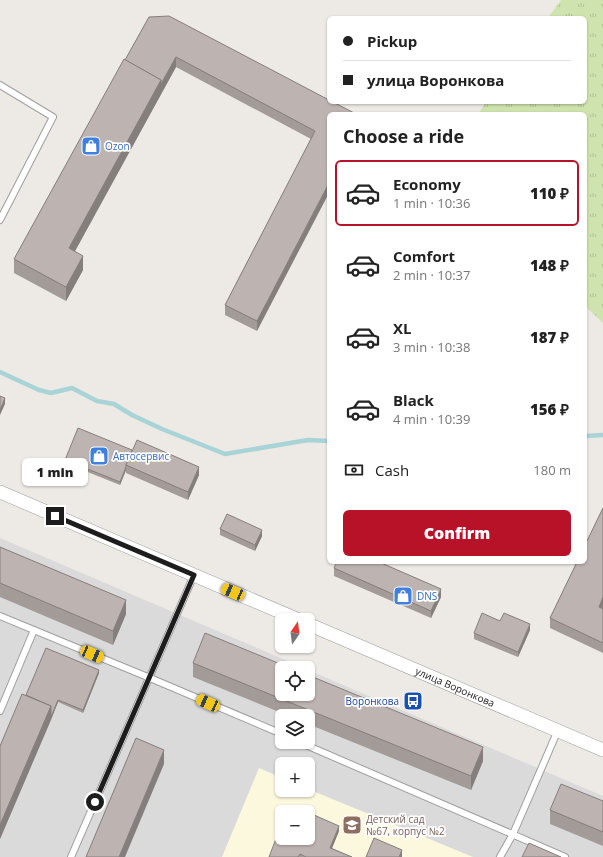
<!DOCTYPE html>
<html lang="en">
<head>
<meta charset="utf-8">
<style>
  body { margin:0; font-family:"Open Sans",sans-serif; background:#f2f2f2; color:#222; height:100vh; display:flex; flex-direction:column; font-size:15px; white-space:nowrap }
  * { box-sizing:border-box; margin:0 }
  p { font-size:13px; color:#767676 }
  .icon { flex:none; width:22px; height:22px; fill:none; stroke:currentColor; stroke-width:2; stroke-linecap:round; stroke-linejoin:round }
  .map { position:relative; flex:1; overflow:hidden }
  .panel { position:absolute; left:327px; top:112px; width:260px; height:452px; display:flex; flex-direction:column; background:#fff; border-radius:6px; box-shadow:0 1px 3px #0004 }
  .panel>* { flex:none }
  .top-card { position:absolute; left:327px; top:16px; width:260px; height:88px; border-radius:6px; box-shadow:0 1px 3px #0004; display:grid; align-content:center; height:88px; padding:0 16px; background:#fff }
  .needle { width:26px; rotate:14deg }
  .fabs { position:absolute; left:275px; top:613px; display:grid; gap:8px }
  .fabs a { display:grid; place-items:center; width:40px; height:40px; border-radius:6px; background:#fff; box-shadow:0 1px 3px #0004; font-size:20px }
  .end { position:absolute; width:18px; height:18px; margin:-9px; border:5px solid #1d1d1d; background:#fff; box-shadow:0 0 0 2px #fff }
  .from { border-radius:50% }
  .bubble { position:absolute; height:28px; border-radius:6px; background:#fff; box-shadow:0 1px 3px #0004; font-size:13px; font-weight:800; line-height:28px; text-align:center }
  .car { position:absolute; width:12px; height:24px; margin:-12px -6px; border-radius:5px; box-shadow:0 0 3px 1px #0007; background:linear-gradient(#f5c518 24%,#345 0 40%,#f5c518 0 76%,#345 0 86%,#f5c518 0) }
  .top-card b { display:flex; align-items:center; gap:14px; height:38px; font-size:15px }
  .top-card b+b { border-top:1px solid #e0e0e0 }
  .top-card i { width:10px; height:10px; background:#222 }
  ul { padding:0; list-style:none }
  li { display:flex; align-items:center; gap:12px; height:66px; margin:0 8px 6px; padding:0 8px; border:2px solid transparent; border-radius:6px }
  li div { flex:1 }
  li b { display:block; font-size:15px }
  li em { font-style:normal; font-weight:800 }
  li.on { border-color:#b81228 }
  li>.icon { width:36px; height:36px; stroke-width:1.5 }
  h2 { padding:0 16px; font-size:18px; line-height:48px }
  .pay { display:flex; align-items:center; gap:10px; height:44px; padding:0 16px; font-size:15px }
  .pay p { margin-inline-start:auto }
  .primary-button { display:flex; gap:8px; margin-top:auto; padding:8px 16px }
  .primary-button a { flex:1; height:46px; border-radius:6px; background:#b81228; color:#fff; font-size:16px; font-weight:800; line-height:46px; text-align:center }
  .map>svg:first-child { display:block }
  .residential { fill:#dbdada; fill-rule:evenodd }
  .education { fill:#fcf8de; fill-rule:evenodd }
  .grass { fill:url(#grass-tufts) }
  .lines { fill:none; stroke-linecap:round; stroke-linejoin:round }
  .stream { stroke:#a8d3d7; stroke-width:4.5 }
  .service-casing { stroke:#9e9e9e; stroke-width:8 }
  .minor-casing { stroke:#9e9e9e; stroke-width:14 }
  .service { stroke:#fff; stroke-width:6 }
  .minor { stroke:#fff; stroke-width:13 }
  .wall { fill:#a39b98 }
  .shaded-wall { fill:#847e7c }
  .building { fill:#bdb4b1; stroke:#847e7c }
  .route { stroke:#1d1d1d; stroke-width:5 }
  .labels { text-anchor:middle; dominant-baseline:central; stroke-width:3.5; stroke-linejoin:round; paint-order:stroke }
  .shop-label { font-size:10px; fill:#366cbe; stroke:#fff; text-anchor:start }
  .street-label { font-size:10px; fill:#1d1d1d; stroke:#fff }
  .transit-label { font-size:10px; fill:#164399; stroke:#fff; text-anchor:end }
  .education-label { font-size:10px; fill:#785e54; stroke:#fff; text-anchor:start }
</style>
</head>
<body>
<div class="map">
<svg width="603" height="857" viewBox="0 0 603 857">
  <defs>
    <pattern id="grass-tufts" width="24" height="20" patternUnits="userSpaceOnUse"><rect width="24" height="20" fill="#cfe3ae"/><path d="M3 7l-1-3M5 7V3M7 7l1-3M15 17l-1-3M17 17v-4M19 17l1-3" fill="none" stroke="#b1c295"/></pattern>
  </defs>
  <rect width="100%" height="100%" fill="#ede9e4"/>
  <!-- residential -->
  <path class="residential" d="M0 538 304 668H282V694H308V670L603 796V857H0ZM282 716H308V742H282ZM282 764H308V790H282ZM282 812H308V838H282Z"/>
  <!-- education -->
  <path class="education" d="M259 768 282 778V790H308V789L473 857H222ZM282 812H308V838H282Z"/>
  <!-- grass -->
  <path class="grass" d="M561 0H603V323L585 306V114H478L486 102H585V18H548Z"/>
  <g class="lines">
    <!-- stream -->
    <g class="stream">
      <path d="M0 372 39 390 51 393 72 388 97 401 114 404 132 415 162 429 225 454 308 440 329 441"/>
      <path d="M585 436 603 435"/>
    </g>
    <!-- service casing -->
    <g class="service-casing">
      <g id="service">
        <path d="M0 85 53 117 0 220"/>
        <path d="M0 616 150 678 282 734"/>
        <path d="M0 711 34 630"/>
        <path d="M299 742 565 857"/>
        <path d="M71 857 194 575"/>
        <path d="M500 857 513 834 558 730"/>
      </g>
    </g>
    <!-- minor casing -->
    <g class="minor-casing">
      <g id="minor">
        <path d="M0 492 299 620"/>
        <path id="s1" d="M308 624 603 750"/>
      </g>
    </g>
    <!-- service -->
    <use href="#service" class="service"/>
    <!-- minor -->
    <use href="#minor" class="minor"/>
  </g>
  <!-- wall -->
  <g class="wall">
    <path d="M149 17 329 100 257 331 225 315V305L311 139 176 67 75 251 83 270 66 301 14 273V259Z"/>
    <path d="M132 450 199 475 188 500 126 473V470L120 485 65 463V460Z"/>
    <path d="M603 508V608L602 609H603V653L550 628V618Z"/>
    <path d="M220 529 262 536 255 551 220 535Z"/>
    <path d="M0 547 126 614 113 645 0 597Z"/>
    <path d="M334 568 441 597 431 618 334 576Z"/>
    <path d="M500 621 530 630 518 657 474 639V633Z"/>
    <path d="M193 663 483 761 471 790 308 724V716H289L193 677Z"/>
    <path d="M99 673 83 713 58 702 0 839V746L26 695Z"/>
    <path d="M603 801V846L550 824V810Z"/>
    <path d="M339 831 332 848 352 857H269Z"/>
  </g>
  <!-- shaded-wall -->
  <g class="shaded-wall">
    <path d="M176 57V67L69 262V248L161 80Z"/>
    <path d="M329 183V193L257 331V321Z"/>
    <path d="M83 256V270L66 301V287Z"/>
    <path d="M5 398V404L0 415V410Z"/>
    <path d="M126 467V470L120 485V482Z"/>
    <path d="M199 467V475L188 500V492Z"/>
    <path d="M262 530V536L255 551V545Z"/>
    <path d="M441 589V597L431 618V611Z"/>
    <path d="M603 597V608L599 617V607Z"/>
    <path d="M126 600V614L113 645V631Z"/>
    <path d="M530 624V630L518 657V652Z"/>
    <path d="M99 670V673L83 713V710Z"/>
    <path d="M58 700V702L51 720V717Z"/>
    <path d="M51 706V720L0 839V825Z"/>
    <path d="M483 747V761L471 790V776Z"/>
    <path d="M164 750V764L125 857H119Z"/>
    <path d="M339 826V831L330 853V848Z"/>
    <path d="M402 850V857H399Z"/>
  </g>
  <!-- building -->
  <g class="building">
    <path d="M169 16 329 100V102H333L356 114H329V183L257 321 225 305 315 131 176 57 161 84V80L125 60 149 17Z"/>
    <path d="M124 59 161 80 69 248 83 256 66 287 14 259Z"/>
    <path d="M0 396 5 398 0 410Z"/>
    <path d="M78 428 132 450 126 465V467L120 482 65 460Z"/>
    <path d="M137 440 199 467 188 492 126 465Z"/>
    <path d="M603 508V597L599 607 603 609V643L550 618 577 562H585V545Z"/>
    <path d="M227 514 262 530 255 545 220 529Z"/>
    <path d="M0 547 126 600 113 631 0 583Z"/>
    <path d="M337 562H379L441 589 431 611 334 568Z"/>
    <path d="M482 613 500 621 504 613 530 624 518 652 474 633Z"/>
    <path d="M205 633 290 668H282V694H308V675L483 747 471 776 193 663Z"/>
    <path d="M46 648 99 670 83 710 58 700 51 717V706L26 695Z"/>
    <path d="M22 694 51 706 0 825V746Z"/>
    <path d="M136 738 164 750 119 857H86Z"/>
    <path d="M561 784 603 801V832L550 810Z"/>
    <path d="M314 815 339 826 330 848 352 857H306L300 854 298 857H269L279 831 282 833V838H295L303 841 304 838H308V829Z"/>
    <path d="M374 838 402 850 399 857H366Z"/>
    <path d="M529 843 561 857H522Z"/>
  </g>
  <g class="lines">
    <!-- route -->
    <path class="route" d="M55 516 194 575 95 802"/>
  </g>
  <!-- icons -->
  <defs>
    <g id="shop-square" transform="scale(1)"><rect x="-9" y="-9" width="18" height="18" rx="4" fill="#3f7fe0" stroke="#fff"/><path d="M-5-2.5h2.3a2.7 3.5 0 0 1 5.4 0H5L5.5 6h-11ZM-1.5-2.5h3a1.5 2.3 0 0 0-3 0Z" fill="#fff"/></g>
    <g id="bus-square" transform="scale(1)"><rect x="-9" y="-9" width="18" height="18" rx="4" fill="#1a4fb4" stroke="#fff"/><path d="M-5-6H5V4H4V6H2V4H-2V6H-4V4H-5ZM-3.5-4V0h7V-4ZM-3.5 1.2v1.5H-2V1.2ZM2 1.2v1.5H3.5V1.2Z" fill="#fff"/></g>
    <g id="school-square" transform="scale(1)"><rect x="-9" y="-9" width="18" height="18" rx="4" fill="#8d6e63" stroke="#fff"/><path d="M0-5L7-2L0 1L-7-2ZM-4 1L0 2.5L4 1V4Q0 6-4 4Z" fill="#fff"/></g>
  </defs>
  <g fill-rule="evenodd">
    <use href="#shop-square" x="91" y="146"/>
    <use href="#shop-square" x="99" y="456"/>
    <use href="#shop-square" x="403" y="596"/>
    <use href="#bus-square" x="413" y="701"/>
    <use href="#school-square" x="352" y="825"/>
  </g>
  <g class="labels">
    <!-- shop labels -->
    <g class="shop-label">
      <text x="105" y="146">Ozon</text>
      <text x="113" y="456">Автосервис</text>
      <text x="417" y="596">DNS</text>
    </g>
    <!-- street labels -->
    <g class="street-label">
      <text stroke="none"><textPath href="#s1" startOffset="160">улица Воронкова</textPath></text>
    </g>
    <!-- transit labels -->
    <g class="transit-label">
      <text x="399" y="701">Воронкова</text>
    </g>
    <!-- education labels -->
    <g class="education-label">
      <text x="366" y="819">Детский сад<tspan x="366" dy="12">№67, корпус №2</tspan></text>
    </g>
  </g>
</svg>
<div class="fabs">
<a><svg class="needle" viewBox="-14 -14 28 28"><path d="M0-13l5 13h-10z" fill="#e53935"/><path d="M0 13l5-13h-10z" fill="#767676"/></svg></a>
<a><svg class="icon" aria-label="locate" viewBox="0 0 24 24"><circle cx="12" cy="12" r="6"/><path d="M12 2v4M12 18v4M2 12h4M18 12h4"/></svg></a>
<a><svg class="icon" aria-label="layers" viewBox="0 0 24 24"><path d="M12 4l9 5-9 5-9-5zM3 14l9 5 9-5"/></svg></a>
<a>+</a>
<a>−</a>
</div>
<i class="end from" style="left:95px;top:802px"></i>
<i class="end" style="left:55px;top:516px"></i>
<div class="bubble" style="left:22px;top:458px;width:66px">1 min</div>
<i class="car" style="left:233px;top:592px;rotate:293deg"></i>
<i class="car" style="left:92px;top:654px;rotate:113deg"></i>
<i class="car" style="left:208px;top:703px;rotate:294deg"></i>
<div class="top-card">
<b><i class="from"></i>Pickup</b>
<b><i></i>улица Воронкова</b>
</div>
<section class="panel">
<h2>Choose a ride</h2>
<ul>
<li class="on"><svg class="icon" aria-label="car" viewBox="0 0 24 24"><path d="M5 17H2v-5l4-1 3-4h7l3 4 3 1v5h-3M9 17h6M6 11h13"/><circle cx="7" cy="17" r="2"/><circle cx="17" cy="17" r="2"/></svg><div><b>Economy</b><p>1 min · 10:36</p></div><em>110 ₽</em></li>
<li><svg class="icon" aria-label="car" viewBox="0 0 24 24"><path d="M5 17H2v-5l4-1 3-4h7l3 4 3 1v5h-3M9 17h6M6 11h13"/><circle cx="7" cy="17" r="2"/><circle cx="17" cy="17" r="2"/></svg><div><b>Comfort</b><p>2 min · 10:37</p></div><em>148 ₽</em></li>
<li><svg class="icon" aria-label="car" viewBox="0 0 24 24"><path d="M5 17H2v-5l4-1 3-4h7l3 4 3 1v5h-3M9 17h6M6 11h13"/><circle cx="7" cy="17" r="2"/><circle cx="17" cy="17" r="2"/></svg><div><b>XL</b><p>3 min · 10:38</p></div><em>187 ₽</em></li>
<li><svg class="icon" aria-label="car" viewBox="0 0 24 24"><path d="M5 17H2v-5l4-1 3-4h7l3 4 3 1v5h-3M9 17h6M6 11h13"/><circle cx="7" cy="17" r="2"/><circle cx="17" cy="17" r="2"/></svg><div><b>Black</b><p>4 min · 10:39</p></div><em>156 ₽</em></li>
</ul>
<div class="pay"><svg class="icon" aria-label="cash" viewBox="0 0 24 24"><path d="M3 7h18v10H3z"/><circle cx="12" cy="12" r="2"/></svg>Cash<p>180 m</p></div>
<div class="primary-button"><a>Confirm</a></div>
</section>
</div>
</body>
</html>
